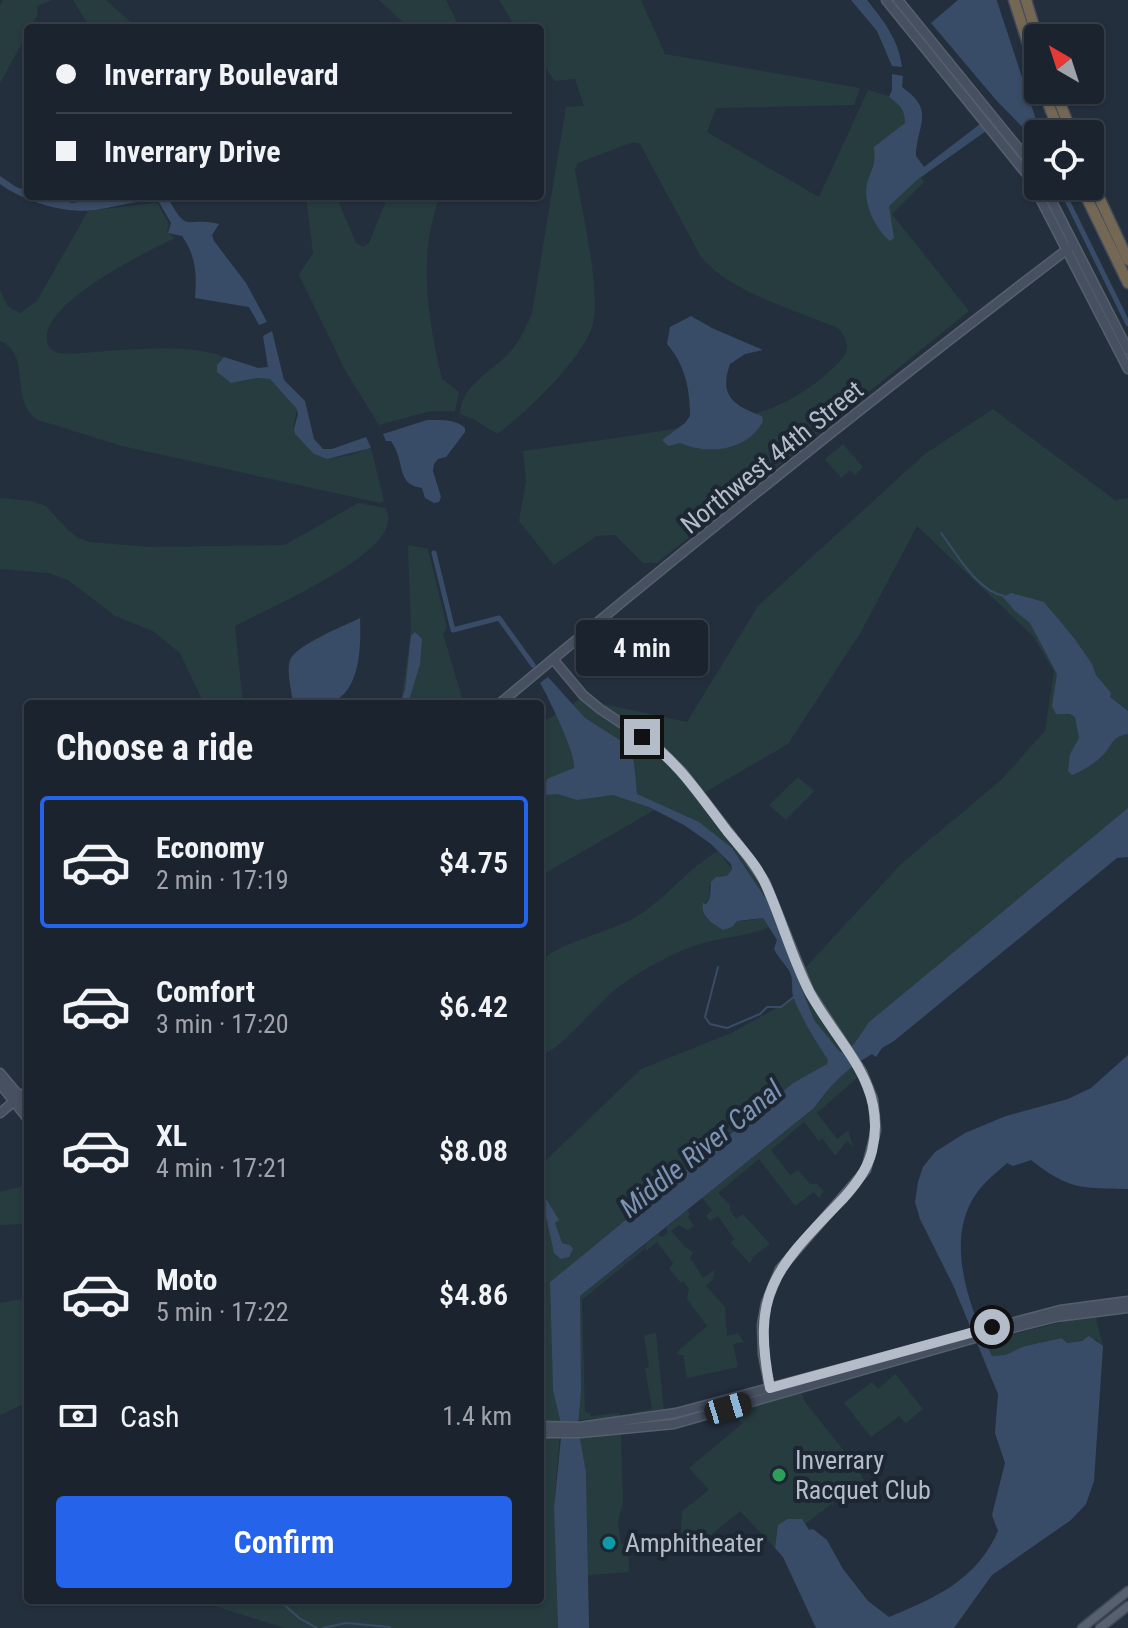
<!DOCTYPE html>
<html lang="en">
<head>
<meta charset="utf-8">
<style>
  body { margin:0; font-family:"Roboto Condensed",sans-serif; background:#242b36; color:#f1f3f6; height:100vh; display:flex; flex-direction:column; font-size:30px; white-space:nowrap }
  * { box-sizing:border-box; margin:0 }
  p { font-size:26px; color:#a0a4aa }
  .icon { flex:none; width:44px; height:44px; fill:none; stroke:currentColor; stroke-width:2; stroke-linecap:round; stroke-linejoin:round }
  .map { position:relative; flex:1; overflow:hidden }
  .drawer { position:absolute; left:24px; top:700px; width:520px; height:904px; display:flex; flex-direction:column; background:#1b232e; border-radius:8px; box-shadow:0 2px 6px #0004,0 0 0 2px #39404a }
  .drawer>* { flex:none }
  .hud { position:absolute; left:24px; top:24px; width:520px; height:176px; border-radius:8px; box-shadow:0 2px 6px #0004,0 0 0 2px #39404a; display:grid; align-content:center; height:176px; padding:0 32px; background:#1b232e }
  .needle { width:52px; rotate:321deg }
  .buttons { position:absolute; left:1024px; top:24px; display:grid; gap:16px }
  .buttons a { display:grid; place-items:center; width:80px; height:80px; border-radius:8px; background:#1b232e; box-shadow:0 2px 6px #0004,0 0 0 2px #39404a; font-size:40px }
  .end { position:absolute; width:36px; height:36px; margin:-18px; border:10px solid #b4bcc9; background:#111; box-shadow:0 0 0 4px #111 }
  .from { border-radius:50% }
  .bubble { position:absolute; height:56px; border-radius:8px; background:#1b232e; box-shadow:0 2px 6px #0004,0 0 0 2px #39404a; font-size:26px; font-weight:600; line-height:56px; text-align:center }
  .car { position:absolute; width:24px; height:48px; margin:-24px -12px; border-radius:10px; box-shadow:0 0 6px 2px #0007; background:linear-gradient(#222 24%,#8ab4d8 0 40%,#222 0 76%,#8ab4d8 0 86%,#222 0) }
  .hud b { display:flex; align-items:center; gap:28px; height:76px; font-size:30px }
  .hud b+b { border-top:2px solid #39404a }
  .hud i { width:20px; height:20px; background:#f1f3f6 }
  ul { padding:0; list-style:none }
  li { display:flex; align-items:center; gap:24px; height:132px; margin:0 16px 12px; padding:0 16px; border:4px solid transparent; border-radius:8px }
  li div { flex:1 }
  li b { display:block; font-size:30px }
  li em { font-style:normal; font-weight:600 }
  li.current { border-color:#2563eb }
  li>.icon { width:72px; height:72px; stroke-width:1.5 }
  h2 { padding:0 32px; font-size:36px; line-height:96px }
  .pay { display:flex; align-items:center; gap:20px; height:88px; padding:0 32px; font-size:30px }
  .pay p { margin-inline-start:auto }
  .button { display:flex; gap:16px; margin-top:auto; padding:16px 32px }
  .button a { flex:1; height:92px; border-radius:8px; background:#2563eb; color:#fff; font-size:32px; font-weight:600; line-height:92px; text-align:center }
  .map>svg:first-child { display:block }
  .green { fill:#263c3f; fill-rule:evenodd }
  .water { fill:#394c67 }
  .lines { fill:none; stroke-linecap:round; stroke-linejoin:round }
  .stream { stroke:#394c67; stroke-width:2 }
  .canal { stroke:#394c67; stroke-width:5 }
  .secondary-casing { stroke:#565f6c; stroke-width:11 }
  .primary-casing { stroke:#414a57; stroke-width:11 }
  .highway-casing { stroke:#434c59; stroke-width:13 }
  .secondary { stroke:#465061; stroke-width:8 }
  .primary { stroke:#56606e; stroke-width:8 }
  .highway { stroke:#746855; stroke-width:10 }
  .route { stroke:#b4bcc9; stroke-width:10 }
  .leisure-dot { fill:#2e9e5b; stroke:#1d2633; stroke-width:3 }
  .culture-dot { fill:#0f9aa8; stroke:#1d2633; stroke-width:3 }
  .labels { text-anchor:middle; dominant-baseline:central; stroke-width:8; stroke-linejoin:round; paint-order:stroke }
  .street-label { font-size:26px; fill:#b4bcc9; stroke:#1d2633 }
  .poi-label { font-size:26px; fill:#b4bcc9; stroke:#1d2633; text-anchor:start }
  .water-label { font-size:28px; font-style:italic; fill:#7c92b1; stroke:#1d2633 }
</style>
</head>
<body>
<div class="map">
<svg width="1128" height="1628" viewBox="0 0 1128 1628">
  <rect width="100%" height="100%" fill="#242f3e"/>
  <!-- green -->
  <g class="green">
    <path d="M3 0H52L37 6 38 14 0 83V5Z"/>
    <path d="M73 0H106L137 28H90Z"/>
    <path d="M379 0H446L460 28H409Z"/>
    <path d="M499 0H641L665 54 860 88 854 105 716 108 707 132 819 197 868 90 909 102 913 167 924 182 892 214 969 311 657 563H643L615 535 597 536 554 565 519 521 526 481 523 451C584 442 645 435 706 423 724 419 743 417 760 412 787 404 813 387 833 368 849 354 852 344 838 328 795 310 731 293 701 257L640 144 633 142 578 163 575 169C581 207 601 289 593 323 586 356 525 414 497 434L475 420 460 414C460 386 493 371 510 352 520 341 526 327 532 313L566 107 584 106 575 79 555 81 540 61V28H516Z"/>
    <path d="M306 196H336L356 243 363 247 369 243 388 196H440C417 255 428 320 442 379L459 392 455 411H431L379 425 345 370 299 275 313 253Z"/>
    <path d="M153 203 158 204 169 224 167 232 175 238C146 252 41 303 47 341 49 352 56 352 65 354 107 352 187 341 224 357L217 365 239 382 257 378 270 379 296 408C298 417 291 424 295 432 297 438 304 442 308 446 323 467 349 455 371 448L384 501 380 503 122 446 38 420C8 402 33 354 0 341V290L8 307 20 313 37 301 88 211Z"/>
    <path d="M993 409 1115 500 1128 498V808L869 1022 854 1044 844 1053 839 1052 827 1064 793 1083 550 1282 553 1390 561 1418 554 1508 558 1628H284L196 1600H540V1166L641 1069 731 1033 800 995 781 945 749 876 696 825 658 808 540 876V724L580 699 687 722 758 606 925 454ZM917 526 1033 636 1054 671 1045 731 1000 781 902 863 806 967 807 984 765 882 700 795 788 744 861 632Z"/>
    <path d="M843 444 863 467 855 475 850 470 841 478 825 459Z"/>
    <path d="M0 498 32 501 46 506 68 530 78 538 90 542 150 547 285 545 358 503 386 508C387 512 389 516 388 521 386 558 267 609 235 626L243 704H204L180 653 153 631 115 616 68 580 48 573 0 569Z"/>
    <path d="M408 545 428 549 447 627 443 634 464 704H398L402 697 411 630Z"/>
    <path d="M798 777 814 791 786 820 769 805Z"/>
    <path d="M718 851 732 869 727 876 716 877 709 887 710 898 703 904V913L708 920 744 921 763 918 770 927C748 936 725 937 703 943 674 951 644 969 620 986 596 1003 563 1050 540 1055V961C567 939 606 934 636 917 667 898 688 868 718 851Z"/>
    <path d="M853 1066 858 1077 817 1113 837 1139 848 1130 853 1147 847 1141 835 1156 822 1138 819 1141 804 1122 771 1150 790 1175 798 1170 810 1184H817L824 1191 819 1198 814 1192 795 1206 759 1159 718 1193 730 1205V1210L736 1219 743 1214 770 1244 753 1257 750 1264 731 1243 734 1239 718 1216 710 1221 706 1216 712 1210 702 1198 814 1108 830 1085Z"/>
    <path d="M28 1185V1224L0 1225V1192Z"/>
    <path d="M687 1210 690 1214 688 1217 694 1226 688 1230 679 1225 671 1231 685 1247 693 1252 690 1258 703 1278 715 1270 713 1279 706 1286 725 1307 727 1336 738 1333 744 1342 733 1344 738 1367 687 1378 683 1355H677L678 1351 707 1326 687 1299 689 1288 683 1281 681 1283 669 1269 673 1263 657 1242 646 1251 645 1245 658 1234 662 1237 667 1234V1227Z"/>
    <path d="M644 1246V1249L582 1300 585 1412 590 1413 591 1416 619 1413 620 1417 579 1420 580 1296Z"/>
    <path d="M28 1298V1402L0 1415V1303Z"/>
    <path d="M1095 1314 1103 1346 1096 1339 1067 1343 1062 1338 1025 1346 1005 1355 992 1356 986 1341Z"/>
    <path d="M656 1333 664 1410 636 1415V1412L652 1409 645 1368 649 1367 644 1335Z"/>
    <path d="M895 1374 923 1409 906 1423 899 1416 871 1437 844 1403 872 1382 878 1389Z"/>
    <path d="M801 1391 805 1402 852 1461 864 1480 805 1524 801 1519 778 1525 775 1548 740 1511 692 1551 681 1534 682 1511 709 1490 689 1468 742 1424 734 1409Z"/>
    <path d="M621 1433 623 1503 618 1521 621 1544 628 1545 629 1572 588 1575 586 1472 578 1436Z"/>
  </g>
  <!-- water -->
  <g class="water">
    <path d="M851 0H867C883 20 899 40 902 67L892 66 877 31Z"/>
    <path d="M958 0H994L1038 134V143L996 100 931 23Z"/>
    <path d="M892 74 903 76 902 87C936 111 917 124 916 156L924 167 980 124 986 131 917 180 889 206 894 238 890 241C875 228 863 204 867 184 872 166 876 168 874 147L905 123C905 109 900 105 889 97L892 90Z"/>
    <path d="M0 176 16 187 28 191V196H47L72 203 126 196H167C188 236 185 216 219 224L212 235 214 241 246 283 267 322 259 325 249 307 195 298C197 274 196 256 182 236L168 233 171 223 159 202C137 199 117 207 96 210 65 214 25 202 0 184Z"/>
    <path d="M691 316 712 328 763 350 745 354 730 364C718 397 735 406 762 416L763 421C748 451 708 455 680 443L668 446 662 440 685 423 690 416C690 388 685 365 667 344L670 327Z"/>
    <path d="M272 331 284 380 305 401 314 439 323 449H332L366 437 371 448 327 459 314 454 295 434 294 429 298 414 296 408 270 379 257 378 231 383 217 372V365L224 357 258 368 268 367 263 336Z"/>
    <path d="M427 420C440 420 456 419 465 428V432L446 457 438 459 434 464 433 471 441 497 439 502 434 503 425 498 422 488C395 484 406 462 391 441H386L383 434Z"/>
    <path d="M1011 593 1044 602 1074 638 1092 664 1096 675 1111 693 1110 697 1128 711V734C1113 736 1113 743 1105 753 1097 762 1083 771 1072 775L1068 771 1070 754 1079 738 1075 717 1070 714H1056L1052 706 1057 674 1030 623 1015 611 1003 597Z"/>
    <path d="M360 618C361 645 361 691 331 703 322 707 304 704 293 704 292 691 286 672 290 660 296 645 344 626 360 618Z"/>
    <path d="M415 632 422 639 420 664 408 704H400L405 690 411 636Z"/>
    <path d="M548 677 585 718 629 746 634 763 637 794 699 822 732 848 766 899 814 1020 839 1051 843 1053 854 1044 869 1022 1128 808V857L1117 858 894 1041 882 1048 876 1057 872 1054C847 1068 830 1085 814 1108L580 1296 581 1390 578 1428 586 1472 589 1628H558L554 1508 562 1428 553 1390 550 1282 793 1083 827 1064 828 1060C815 1040 803 1021 794 999 790 989 795 978 788 969 784 963 778 957 774 949L777 940 763 918 737 921 732 927 723 930C713 923 700 917 703 903L706 904 710 898 711 882 716 877 727 876 732 869 731 864 711 844 684 825 649 807 613 795 577 800 558 794 546 795 544 792 547 779 574 768C577 756 548 696 540 683Z"/>
    <path d="M1128 1055V1189C1081 1188 1069 1190 1031 1160L1013 1166 1007 1163C996 1173 984 1182 976 1194 943 1242 971 1310 992 1356L1005 1355 1025 1346 1062 1338 1067 1343 1082 1341 1089 1336 1103 1346 1094 1481 1086 1504 1071 1520 992 1575 954 1628H816L783 1557 775 1548 778 1525 788 1519H802L809 1530 813 1529 827 1540 843 1569 868 1601 889 1617C936 1598 977 1579 998 1531L992 1515 1005 1463 995 1433 998 1394 953 1285 920 1219 915 1202 918 1182 923 1167 935 1152 965 1133 1006 1116 1068 1099 1091 1088Z"/>
    <path d="M540 1189 559 1220 555 1223 562 1243 570 1245 573 1249 569 1257 561 1259 554 1253Z"/>
  </g>
  <g class="lines">
    <!-- stream -->
    <g class="stream">
      <path d="M941 533C957 554 976 590 1004 596"/>
      <path d="M718 967 705 1017 710 1024 727 1028 760 1014 767 1007H781L795 996"/>
      <path d="M279 1600 299 1618 317 1628"/>
      <path d="M323 1628 346 1623 390 1627"/>
    </g>
    <!-- canal -->
    <g class="canal">
      <path d="M994 0 1038 134"/>
      <path d="M1060 186 1128 324"/>
      <path d="M434 553 453 630 499 618 533 665"/>
    </g>
    <!-- secondary casing -->
    <g class="secondary-casing">
      <g id="secondary">
        <path d="M886 0 1029 177 1128 369"/>
        <path d="M898 0 1024 155 1038 175"/>
        <path d="M1044 186 1128 350"/>
        <path d="M553 659 583 695 600 709 657 747 683 773 748 857 765 882 809 991 862 1072 873 1099 876 1130 866 1170 780 1269 766 1303 762 1325 763 1354 771 1395"/>
        <path d="M499 704C687 547 878 393 1073 245"/>
        <path d="M0 1073 28 1106"/>
        <path d="M0 1084 28 1119"/>
        <path d="M0 1113 28 1090"/>
        <path d="M540 1426 579 1427 676 1413 1060 1310 1128 1301"/>
        <path d="M540 1433H580L674 1424 989 1334 1056 1317 1128 1308"/>
      </g>
    </g>
    <!-- primary casing -->
    <g class="primary-casing">
      <g id="primary">
        <path d="M1082 1628 1128 1591"/>
        <path d="M1100 1628 1128 1606"/>
      </g>
    </g>
    <!-- highway casing -->
    <g class="highway-casing">
      <g id="highway">
        <path d="M1014 0 1038 75"/>
        <path d="M1026 0 1038 40"/>
        <path d="M1043 90 1060 134"/>
        <path d="M1055 90 1072 134"/>
        <path d="M1090 178 1128 260"/>
        <path d="M1081 186 1128 283"/>
      </g>
    </g>
    <!-- secondary -->
    <use href="#secondary" class="secondary"/>
    <!-- primary -->
    <use href="#primary" class="primary"/>
    <!-- highway -->
    <use href="#highway" class="highway"/>
  </g>
  <g class="lines">
    <!-- route -->
    <path class="route" d="M642 737C678 761 701 797 727 831 741 848 757 865 766 885 782 920 792 959 810 993 839 1046 888 1084 872 1151 867 1172 851 1191 836 1206 773 1271 752 1295 770 1388L992 1327"/>
  </g>
  <!-- markers -->
  <circle class="leisure-dot" cx="779" cy="1475" r="8"/>
  <circle class="culture-dot" cx="609" cy="1543" r="8"/>
  <g class="labels">
    <!-- street labels -->
    <g class="street-label">
      <text transform="translate(772 457) rotate(-39)">Northwest 44th Street</text>
    </g>
    <!-- poi labels -->
    <g class="poi-label">
      <text x="795" y="1460">Inverrary<tspan x="795" dy="30">Racquet Club</tspan></text>
      <text x="625" y="1543">Amphitheater</text>
    </g>
    <!-- water labels -->
    <g class="water-label">
      <text transform="translate(701 1149) rotate(-39)">Middle River Canal</text>
    </g>
  </g>
</svg>
<div class="buttons">
<a><svg class="needle" viewBox="-14 -14 28 28"><path d="M0-13l5 13h-10z" fill="#e53935"/><path d="M0 13l5-13h-10z" fill="#a0a4aa"/></svg></a>
<a><svg class="icon" aria-label="locate" viewBox="0 0 24 24"><circle cx="12" cy="12" r="6"/><path d="M12 2v4M12 18v4M2 12h4M18 12h4"/></svg></a>
</div>
<i class="end from" style="left:992px;top:1327px"></i>
<i class="end" style="left:642px;top:737px"></i>
<div class="bubble" style="left:576px;top:620px;width:132px">4 min</div>
<i class="car" style="left:728px;top:1408px;rotate:73deg"></i>
<div class="hud">
<b><i class="from"></i>Inverrary Boulevard</b>
<b><i></i>Inverrary Drive</b>
</div>
<section class="drawer">
<h2>Choose a ride</h2>
<ul>
<li class="current"><svg class="icon" aria-label="car" viewBox="0 0 24 24"><path d="M5 17H2v-5l4-1 3-4h7l3 4 3 1v5h-3M9 17h6M6 11h13"/><circle cx="7" cy="17" r="2"/><circle cx="17" cy="17" r="2"/></svg><div><b>Economy</b><p>2 min · 17:19</p></div><em>$4.75</em></li>
<li><svg class="icon" aria-label="car" viewBox="0 0 24 24"><path d="M5 17H2v-5l4-1 3-4h7l3 4 3 1v5h-3M9 17h6M6 11h13"/><circle cx="7" cy="17" r="2"/><circle cx="17" cy="17" r="2"/></svg><div><b>Comfort</b><p>3 min · 17:20</p></div><em>$6.42</em></li>
<li><svg class="icon" aria-label="car" viewBox="0 0 24 24"><path d="M5 17H2v-5l4-1 3-4h7l3 4 3 1v5h-3M9 17h6M6 11h13"/><circle cx="7" cy="17" r="2"/><circle cx="17" cy="17" r="2"/></svg><div><b>XL</b><p>4 min · 17:21</p></div><em>$8.08</em></li>
<li><svg class="icon" aria-label="car" viewBox="0 0 24 24"><path d="M5 17H2v-5l4-1 3-4h7l3 4 3 1v5h-3M9 17h6M6 11h13"/><circle cx="7" cy="17" r="2"/><circle cx="17" cy="17" r="2"/></svg><div><b>Moto</b><p>5 min · 17:22</p></div><em>$4.86</em></li>
</ul>
<div class="pay"><svg class="icon" aria-label="cash" viewBox="0 0 24 24"><path d="M3 7h18v10H3z"/><circle cx="12" cy="12" r="2"/></svg>Cash<p>1.4 km</p></div>
<div class="button"><a>Confirm</a></div>
</section>
</div>
</body>
</html>
